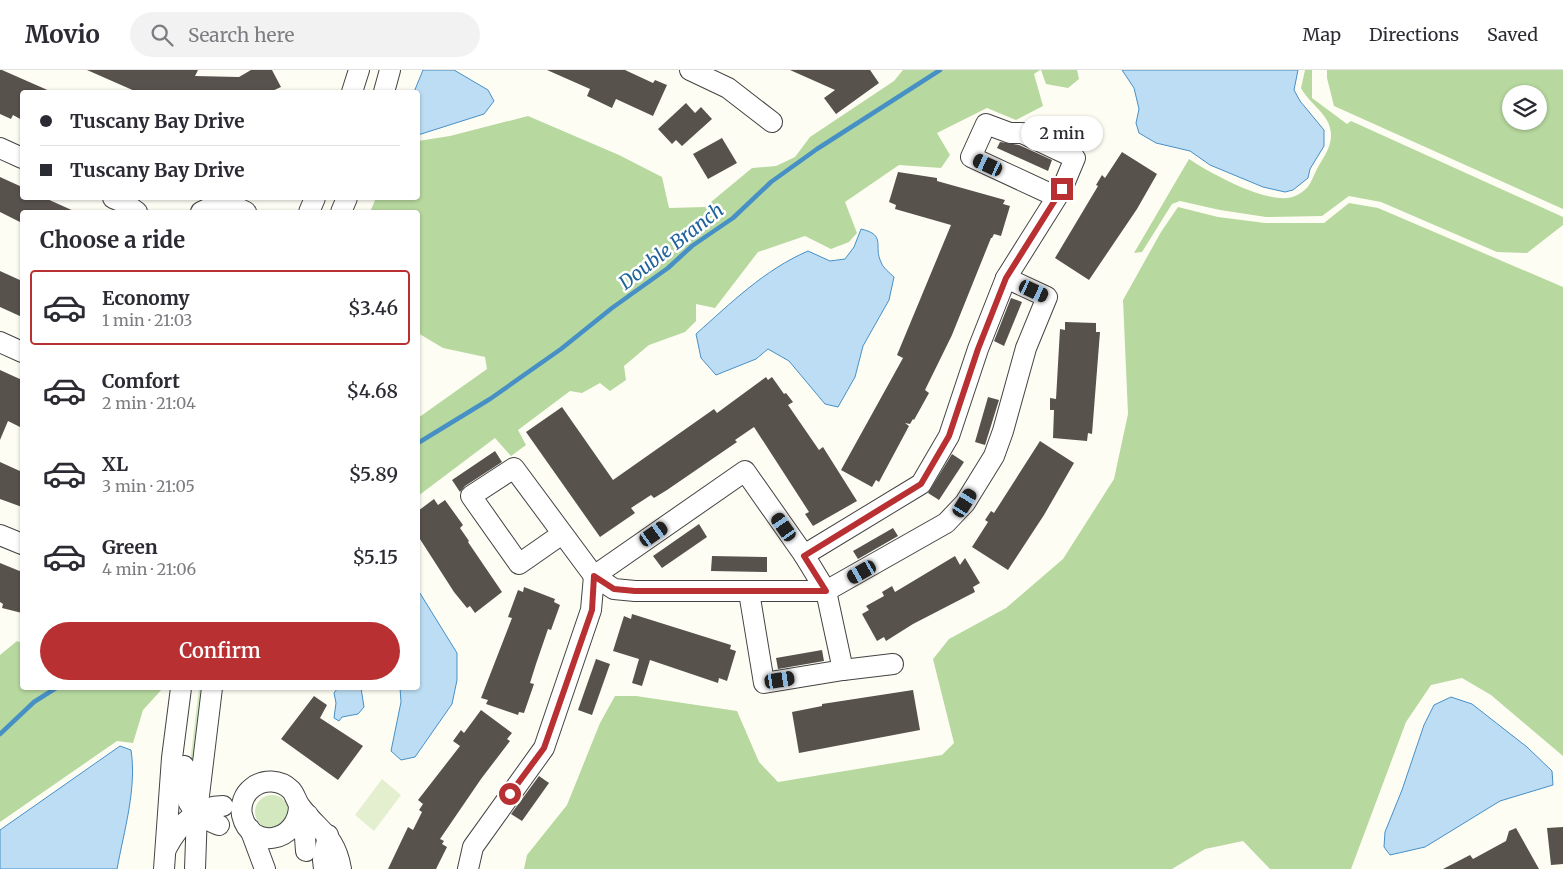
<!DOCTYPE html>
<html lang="en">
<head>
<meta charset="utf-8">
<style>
  body { margin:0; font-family:Merriweather,serif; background:#f2f2f3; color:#2b2b33; height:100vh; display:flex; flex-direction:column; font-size:19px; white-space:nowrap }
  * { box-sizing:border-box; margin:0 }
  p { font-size:16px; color:#7c7c81 }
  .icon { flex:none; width:28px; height:28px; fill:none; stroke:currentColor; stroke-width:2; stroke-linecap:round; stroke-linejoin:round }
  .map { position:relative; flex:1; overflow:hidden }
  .side { position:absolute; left:20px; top:140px; width:400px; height:480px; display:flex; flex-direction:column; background:#fff; border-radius:5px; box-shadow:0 1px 4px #0004 }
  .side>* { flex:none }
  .banner { position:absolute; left:20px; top:20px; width:400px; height:110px; border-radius:5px; box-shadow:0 1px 4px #0004; display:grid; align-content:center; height:110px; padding:0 20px; background:#fff }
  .fabs { position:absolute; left:1502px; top:15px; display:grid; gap:10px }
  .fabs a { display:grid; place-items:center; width:45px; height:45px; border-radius:50%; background:#fff; box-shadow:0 1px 4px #0004; font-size:25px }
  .end { position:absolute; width:22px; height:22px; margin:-11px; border:6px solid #b93032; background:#fff; box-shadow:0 0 0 2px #fff }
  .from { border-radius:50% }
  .bubble { position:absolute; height:35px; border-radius:18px; background:#fff; box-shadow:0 1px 4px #0004; font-size:16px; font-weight:600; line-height:35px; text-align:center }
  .car { position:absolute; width:15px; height:30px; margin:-15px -8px; border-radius:6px; box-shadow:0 0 4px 1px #0007; background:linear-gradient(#222 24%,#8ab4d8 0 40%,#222 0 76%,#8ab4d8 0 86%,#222 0) }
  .banner b { display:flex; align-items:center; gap:18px; height:48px; font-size:19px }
  .banner b+b { border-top:1px solid #e1e1e2 }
  .banner i { width:12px; height:12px; background:#2b2b33 }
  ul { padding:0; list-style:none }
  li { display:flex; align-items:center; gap:15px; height:75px; margin:0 10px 8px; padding:0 10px; border:2px solid transparent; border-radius:5px }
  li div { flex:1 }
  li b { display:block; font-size:19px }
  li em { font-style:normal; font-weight:600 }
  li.active { border-color:#b93032 }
  li>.icon { width:45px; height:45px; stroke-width:1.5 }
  h2 { padding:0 20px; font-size:22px; line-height:60px }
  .button { display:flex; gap:10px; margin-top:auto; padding:10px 20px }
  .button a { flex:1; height:58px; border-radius:30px; background:#b93032; color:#fff; font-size:20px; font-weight:600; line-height:58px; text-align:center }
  header { display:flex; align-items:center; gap:30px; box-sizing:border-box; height:70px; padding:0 25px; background:#fff; border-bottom:1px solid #e1e1e2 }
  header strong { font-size:24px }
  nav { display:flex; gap:28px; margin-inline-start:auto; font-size:18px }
  .search { width:350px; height:45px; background:#f2f2f3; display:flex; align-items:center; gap:12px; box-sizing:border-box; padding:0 18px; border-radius:28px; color:#7c7c81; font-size:19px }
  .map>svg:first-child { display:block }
  .green { fill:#d3e8bf }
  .forest { fill:#b7d89f; fill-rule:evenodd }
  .pitch { fill:#e4efd0 }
  .water { fill:#bcddf3; stroke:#4790c6 }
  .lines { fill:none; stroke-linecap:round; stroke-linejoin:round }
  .stream { stroke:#4790c6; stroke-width:4.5 }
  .building { fill:#58524d }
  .minor-casing { stroke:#434343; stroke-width:22 }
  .minor { stroke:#fff; stroke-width:20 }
  .route { stroke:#b93032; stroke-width:6 }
  .labels { text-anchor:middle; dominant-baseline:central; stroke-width:5; stroke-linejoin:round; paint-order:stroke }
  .water-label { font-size:19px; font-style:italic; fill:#20629c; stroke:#fff }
</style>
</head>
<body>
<header>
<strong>Movio</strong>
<div class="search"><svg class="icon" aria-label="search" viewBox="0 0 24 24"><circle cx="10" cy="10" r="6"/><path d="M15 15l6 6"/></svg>Search here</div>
<nav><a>Map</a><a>Directions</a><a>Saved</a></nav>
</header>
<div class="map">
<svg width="1563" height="799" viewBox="0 0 1563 799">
  <rect width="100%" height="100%" fill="#fefdf4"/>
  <!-- green -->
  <g class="green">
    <path d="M199 618H202L192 702 189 701Z"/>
    <circle cx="272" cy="742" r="17"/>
  </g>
  <!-- forest -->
  <g class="forest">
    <path d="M903 0H1040L1034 4 1043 36 1016 50 987 38 937 63 950 85 941 98 899 95 845 132 857 163 849 172 831 179 805 166 758 182 715 238 696 234V251L685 262 649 275 624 296 626 310 610 321 600 313 582 323 570 321 518 360 526 375 511 386 495 368 418 426V348L487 299 485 287 443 278 418 263V142H370L376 128H418V71L450 66 528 46 619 85 662 107 669 138 705 137 752 98 776 96 795 87 810 67 894 11Z"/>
    <path d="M1041 0H1077L1079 9 1068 18 1046 14Z"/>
    <path d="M1305 0H1312V28L1347 54 1351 51 1563 147V155L1527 183 1497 182 1381 132 1349 126 1322 146 1266 147 1220 140 1180 131 1172 134 1142 182 1134 183 1189 89C1210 103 1271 137 1295 126 1311 119 1311 110 1318 97 1325 85 1334 73 1330 58 1327 43 1308 32 1301 18Z"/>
    <path d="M1327 0H1563V139L1334 36 1327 8ZM1511 24H1539V51H1511Z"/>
    <path d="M1349 133 1378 138 1563 217V686L1491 625 1462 608 1431 615 1406 652 1351 799H1270L1243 771 1205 779 1172 799H524L527 785 567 735 600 653 615 626H636L737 641 759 692 778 712 942 685 954 673 933 589 949 569 1006 538 1063 489 1114 409 1128 344 1123 230 1161 162 1178 137 1218 147 1265 153H1324Z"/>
    <path d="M17 571 22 573V618H163L143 640 133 673 117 671 0 752V585Z"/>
  </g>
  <!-- pitch -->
  <path class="pitch" d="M382 709 401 725 374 761 355 745Z"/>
  <!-- water -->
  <g class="water">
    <path d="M423 0H454L488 20 494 31 484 44 418 65V22H414Z"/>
    <path d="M1122 0H1298L1294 20 1300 31 1324 60V76L1310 99 1308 108 1293 120 1285 122 1263 117 1210 95 1190 81 1156 73 1139 63 1136 53 1139 39 1134 18Z"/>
    <path d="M861 159C887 165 873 176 881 192 883 198 890 203 894 207L889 230 863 276 855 307 838 337 825 334 789 291 768 279 756 289 716 305 701 288 696 264C731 233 764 200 808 181L830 191 845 189 854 177Z"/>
    <path d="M418 520 457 583V610L452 634 415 687 401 690 391 681 401 632 400 618H418Z"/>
    <path d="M347 618H361L364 637 358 644 342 647 339 651 334 648 336 633 334 623 337 619Z"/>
    <path d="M1451 627 1472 634 1527 677 1552 701 1553 715 1500 731 1425 777 1390 785 1384 777 1385 762 1402 720 1424 655 1434 635Z"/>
    <path d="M120 676 131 680C137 718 124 761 117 799H0V760Z"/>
  </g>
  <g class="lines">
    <!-- stream -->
    <g class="stream">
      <path d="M418 373 490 329 561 279 612 238 668 198 692 176 733 148 771 112 817 79 940 0"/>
      <path d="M0 664 34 632 56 618"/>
    </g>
  </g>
  <!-- building -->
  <g class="building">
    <path d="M0 0H2L52 22H22V50L13 45 11 49 0 44Z"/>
    <path d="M87 0H198L195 6 239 7 251 0H272L281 17 270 22H137Z"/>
    <path d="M547 0H625L653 13 655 10 667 15 653 46 616 29 612 38 587 26 590 19Z"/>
    <path d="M790 0H870L879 13 836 44 824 28 835 20Z"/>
    <path d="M686 33 695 43 701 37 712 49 682 76 676 70 672 74 658 59Z"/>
    <path d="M722 68 737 93 708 109 693 84Z"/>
    <path d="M1000 72 1019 75 1052 90 1048 101 997 78Z"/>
    <path d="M1122 82 1157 104 1137 139 1089 210 1055 188 1098 116 1096 115 1102 105 1105 108Z"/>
    <path d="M898 102 937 108V111L1005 130 1003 134 1010 136 1001 166 994 164 992 168H991L952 265 925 320 929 323 914 350 913 349 910 354 905 353 909 356 879 412 876 410 872 417 841 400 903 288 897 285 951 155 895 139 896 135 889 132Z"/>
    <path d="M0 107 22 117V128H45L76 142H22V153L0 142Z"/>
    <path d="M0 201 22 211V247L0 237Z"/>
    <path d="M1011 228 1022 232 1004 276 994 271Z"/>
    <path d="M1065 252 1096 253V262H1100L1092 364 1088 363 1087 371 1053 368 1054 340H1050V328L1056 329 1060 259 1065 260Z"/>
    <path d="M0 300 22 310V358L8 351 0 370Z"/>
    <path d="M766 307 768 310 772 307 784 324 786 323 793 332 788 335 819 380 823 377 857 431 813 456 805 444 809 442 754 357 735 370 737 372 667 420 654 428 651 425 631 438 635 443 600 467 526 362 562 337 613 410 714 339 717 343Z"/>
    <path d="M988 327 999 330 985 375 975 372Z"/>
    <path d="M1040 371 1074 393 1044 445 1008 500 972 477 988 452 985 450 991 441 994 443Z"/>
    <path d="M495 381 502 392 465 416 460 422 452 410Z"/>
    <path d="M952 384 964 392 939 430 928 423Z"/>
    <path d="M0 392 22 402V437L0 429Z"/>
    <path d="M434 429 438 435 445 430 463 455 460 458 469 471 468 472 502 522 475 543 470 536 467 538 454 522 418 466V441Z"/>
    <path d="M699 454 707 467 662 498 653 486Z"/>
    <path d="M893 458 898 466 858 489 853 481Z"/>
    <path d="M712 486 767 487V502L711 501Z"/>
    <path d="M955 486 960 495 965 488 980 513 973 517 975 522 913 554 886 571 884 567 877 571 862 544 869 540 866 536 884 526 882 522 892 516 895 522Z"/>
    <path d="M0 493 22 502V543L2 538 3 534 0 532Z"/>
    <path d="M524 517 555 529 554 532 560 535 551 560 548 559 536 594 530 613 534 614 524 643 519 642 518 645 486 634 488 630 481 628 512 548 508 547 518 520 523 522Z"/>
    <path d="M632 544 731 575 730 579 736 581 727 611 719 608 718 613 650 590 642 616 632 613 639 589 613 581 624 546 631 549Z"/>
    <path d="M822 580 824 591 778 599 776 588Z"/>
    <path d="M596 589 610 594 592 645 578 640Z"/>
    <path d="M913 620 920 660 799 683 792 642 822 636V634Z"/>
    <path d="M314 626 327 635 320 648 363 676 338 710 281 669Z"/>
    <path d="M481 640 512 663 507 669 510 671 481 709 440 769 444 771 442 774 447 777 436 799H388L408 757 413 760 422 742 419 740 423 734 418 730 460 676 453 671 461 660 464 663Z"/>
    <path d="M539 706 549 713 522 751 511 744Z"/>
    <path d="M1563 757V794L1551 795 1547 758Z"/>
    <path d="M1516 758 1539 799H1443L1470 785 1473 789 1506 771 1509 761Z"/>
  </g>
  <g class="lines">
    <!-- minor casing -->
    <g class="minor-casing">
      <g id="minor">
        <path d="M690 0 728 18 772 52"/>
        <path d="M352 22 359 0"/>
        <path d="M384 22 390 0"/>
        <path d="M0 78 22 88"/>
        <path d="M113 128 125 133 137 142"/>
        <path d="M201 142 224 131 246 142"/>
        <path d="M309 142 315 128"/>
        <path d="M341 142 347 128"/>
        <path d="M0 272 22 282"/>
        <path d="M562 464 519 494 471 426 514 398 594 506 745 401 804 485 921 414 949 366 978 279 1006 208"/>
        <path d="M0 465 22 474"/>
        <path d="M749 522 764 613 843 600 826 521 804 485"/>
        <path d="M843 600 893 594"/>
        <path d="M184 696C180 727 189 743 219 755"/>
        <path d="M299 735C299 773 250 781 242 745 240 735 244 724 252 718 263 709 280 709 291 720 295 724 296 731 300 736 318 761 335 764 341 799"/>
        <path d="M250 759 265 799"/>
        <path d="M166 779C178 756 196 736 223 736"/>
        <path d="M306 781 304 754 308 745"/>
        <path d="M164 799 172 688 181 618"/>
        <path d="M195 799 197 742 212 618"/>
        <path d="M324 799 323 790 328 765"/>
        <path d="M468 799 473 777 544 678 591 540 594 506 614 519 635 521H826L946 453 965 433 994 386 1003 361 1026 278 1047 227 1006 208 1062 119 1075 88 1022 63H1010L986 54 971 87 1055 126"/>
      </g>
    </g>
    <!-- minor -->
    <use href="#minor" class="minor"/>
  </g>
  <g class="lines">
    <!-- route -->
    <path class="route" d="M510 724 544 678 592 540 594 506 614 519 635 521H826L804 486 921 414 949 366 978 279 1006 208 1062 119"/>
  </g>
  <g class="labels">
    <!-- water labels -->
    <g class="water-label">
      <text transform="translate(671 176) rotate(-38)">Double Branch</text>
    </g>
  </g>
</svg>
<div class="fabs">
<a><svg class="icon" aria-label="layers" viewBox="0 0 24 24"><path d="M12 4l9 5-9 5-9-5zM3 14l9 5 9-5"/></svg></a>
</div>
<i class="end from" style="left:510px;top:724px"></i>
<i class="end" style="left:1062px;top:119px"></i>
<div class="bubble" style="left:1021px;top:46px;width:82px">2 min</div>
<i class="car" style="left:988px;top:95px;rotate:295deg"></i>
<i class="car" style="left:1034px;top:221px;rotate:115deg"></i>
<i class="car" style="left:965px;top:433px;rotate:32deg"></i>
<i class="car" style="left:784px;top:457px;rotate:325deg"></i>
<i class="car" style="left:654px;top:464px;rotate:55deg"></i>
<i class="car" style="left:862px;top:502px;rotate:240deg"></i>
<i class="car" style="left:780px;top:610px;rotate:81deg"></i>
<div class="banner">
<b><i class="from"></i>Tuscany Bay Drive</b>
<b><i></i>Tuscany Bay Drive</b>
</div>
<section class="side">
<h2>Choose a ride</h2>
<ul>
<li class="active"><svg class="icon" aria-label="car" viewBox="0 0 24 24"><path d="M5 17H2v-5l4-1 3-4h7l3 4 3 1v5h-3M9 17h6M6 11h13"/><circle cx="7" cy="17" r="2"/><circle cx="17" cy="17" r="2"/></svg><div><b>Economy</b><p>1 min · 21:03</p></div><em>$3.46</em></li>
<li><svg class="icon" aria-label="car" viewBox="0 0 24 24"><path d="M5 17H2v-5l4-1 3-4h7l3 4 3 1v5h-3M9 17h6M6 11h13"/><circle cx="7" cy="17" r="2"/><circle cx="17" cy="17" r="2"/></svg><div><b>Comfort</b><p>2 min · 21:04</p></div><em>$4.68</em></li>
<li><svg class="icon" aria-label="car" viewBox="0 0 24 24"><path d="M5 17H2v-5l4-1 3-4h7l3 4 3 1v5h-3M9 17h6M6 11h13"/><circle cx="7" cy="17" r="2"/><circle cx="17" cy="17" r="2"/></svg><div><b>XL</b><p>3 min · 21:05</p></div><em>$5.89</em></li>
<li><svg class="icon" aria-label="car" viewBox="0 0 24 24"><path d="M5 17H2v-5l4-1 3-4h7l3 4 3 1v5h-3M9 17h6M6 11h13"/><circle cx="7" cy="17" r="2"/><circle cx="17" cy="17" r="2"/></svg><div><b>Green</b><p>4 min · 21:06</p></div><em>$5.15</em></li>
</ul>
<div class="button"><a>Confirm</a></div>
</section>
</div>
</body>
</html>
